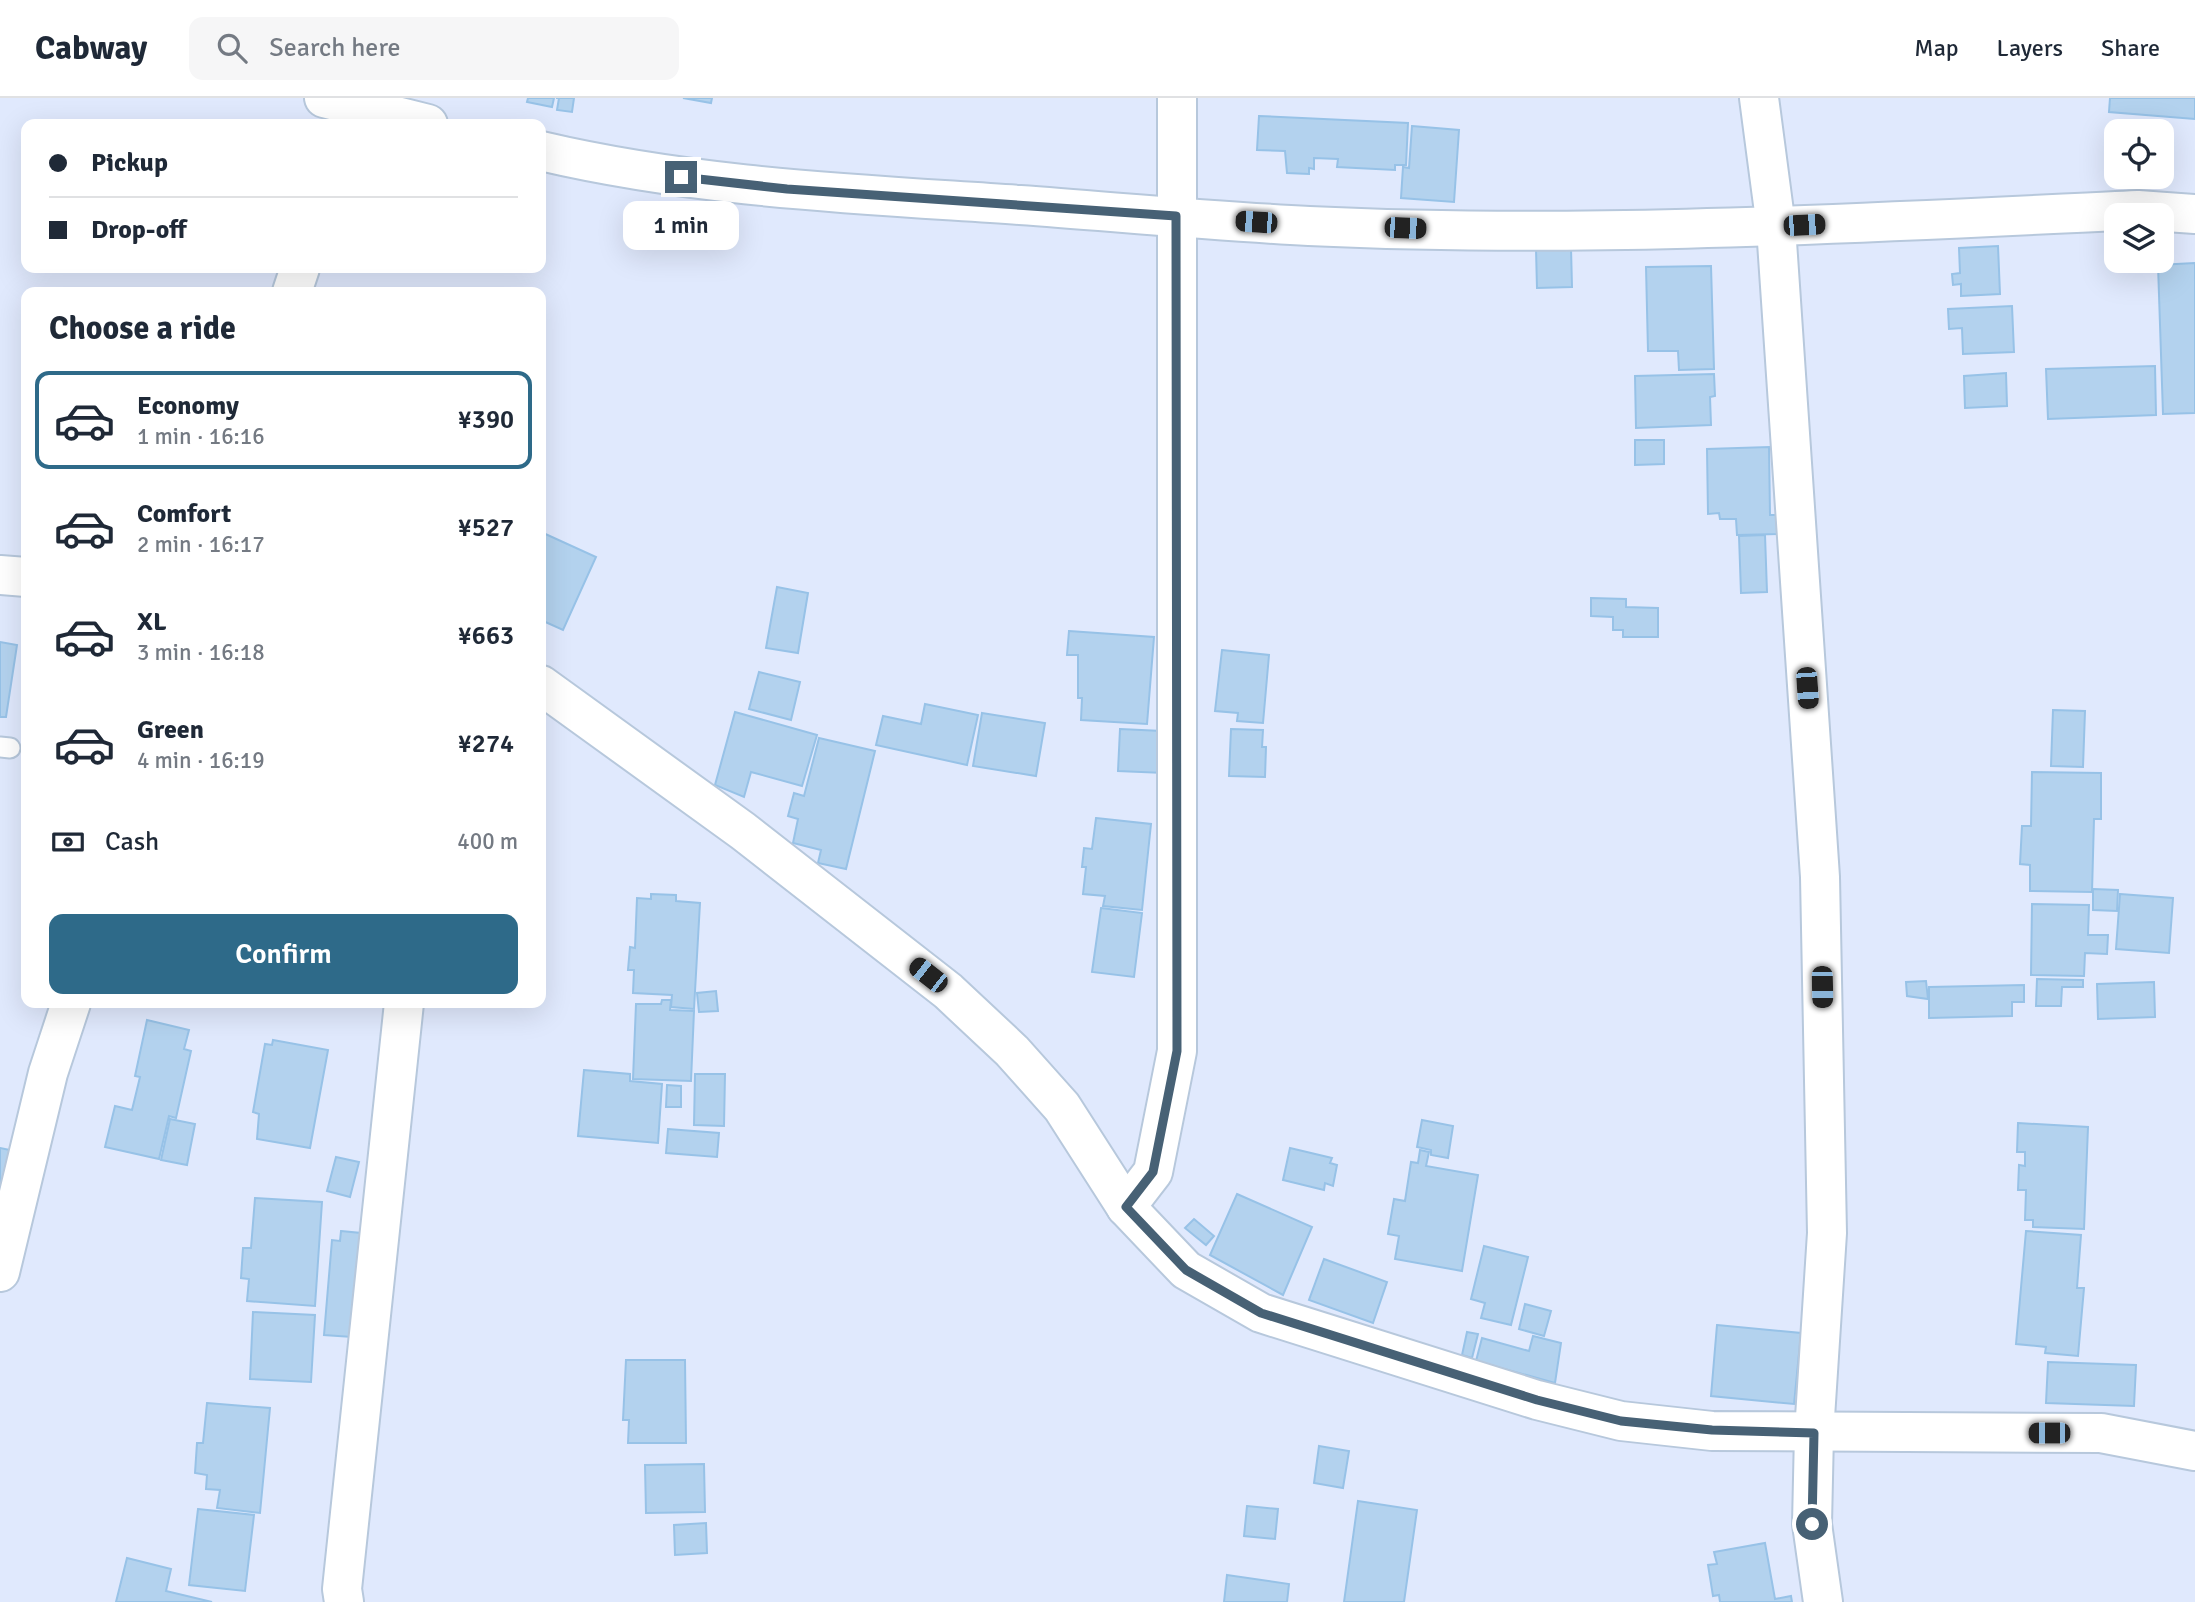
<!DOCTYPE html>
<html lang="en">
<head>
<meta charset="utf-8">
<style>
  body { margin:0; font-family:Signika,sans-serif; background:#f6f6f7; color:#1f2937; height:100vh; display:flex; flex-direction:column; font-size:26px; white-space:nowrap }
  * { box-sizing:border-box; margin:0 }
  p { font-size:23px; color:#747a83 }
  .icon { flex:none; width:38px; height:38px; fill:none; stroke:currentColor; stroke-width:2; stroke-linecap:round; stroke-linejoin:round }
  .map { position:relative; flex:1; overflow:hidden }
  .sheet { position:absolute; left:21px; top:189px; width:525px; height:721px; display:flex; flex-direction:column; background:#fff; border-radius:14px; box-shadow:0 7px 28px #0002 }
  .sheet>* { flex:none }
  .hud { position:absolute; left:21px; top:21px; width:525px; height:154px; border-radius:14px; box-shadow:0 7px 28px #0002; display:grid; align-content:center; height:154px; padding:0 28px; background:#fff }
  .tools { position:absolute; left:2104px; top:21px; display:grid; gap:14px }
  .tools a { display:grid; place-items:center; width:70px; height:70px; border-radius:14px; background:#fff; box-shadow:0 7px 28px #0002; font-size:35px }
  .end { position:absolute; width:32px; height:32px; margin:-16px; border:9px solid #476175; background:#fff; box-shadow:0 0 0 4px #fff }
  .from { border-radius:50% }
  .bubble { position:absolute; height:49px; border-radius:14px; background:#fff; box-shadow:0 7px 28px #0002; font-size:23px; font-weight:600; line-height:49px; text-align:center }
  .car { position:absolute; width:21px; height:42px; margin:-21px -10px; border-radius:9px; box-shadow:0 0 5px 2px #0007; background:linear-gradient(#222 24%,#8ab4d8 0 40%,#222 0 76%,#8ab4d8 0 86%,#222 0) }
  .hud b { display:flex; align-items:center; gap:24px; height:66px; font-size:26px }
  .hud b+b { border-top:2px solid #e0e1e3 }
  .hud i { width:18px; height:18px; background:#1f2937 }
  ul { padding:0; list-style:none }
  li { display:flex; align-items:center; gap:21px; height:98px; margin:0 14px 10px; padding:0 14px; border:4px solid transparent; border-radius:14px }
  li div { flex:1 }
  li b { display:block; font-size:26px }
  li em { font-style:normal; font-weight:600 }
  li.current { border-color:#2e6a89 }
  li>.icon { width:63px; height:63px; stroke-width:1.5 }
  h2 { padding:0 28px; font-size:32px; line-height:84px }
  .pay { display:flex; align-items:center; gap:18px; height:77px; padding:0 28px; font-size:26px }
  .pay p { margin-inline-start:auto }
  .button { display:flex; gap:14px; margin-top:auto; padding:14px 28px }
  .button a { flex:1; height:80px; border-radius:14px; background:#2e6a89; color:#fff; font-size:28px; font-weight:600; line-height:80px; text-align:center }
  header { display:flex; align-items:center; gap:42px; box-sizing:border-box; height:98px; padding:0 35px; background:#fff; border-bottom:2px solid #e0e1e3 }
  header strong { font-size:33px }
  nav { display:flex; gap:38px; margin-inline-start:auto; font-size:24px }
  .search { width:490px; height:63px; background:#f6f6f7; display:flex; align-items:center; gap:18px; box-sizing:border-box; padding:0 24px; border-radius:14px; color:#747a83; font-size:26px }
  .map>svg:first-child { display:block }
  .building { fill:#b3d2ee; stroke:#97c2e7; stroke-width:2 }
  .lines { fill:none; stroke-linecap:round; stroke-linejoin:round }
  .service-casing { stroke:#b7c8dc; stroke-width:23 }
  .minor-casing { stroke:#b7c8dc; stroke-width:42 }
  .tertiary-casing { stroke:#b7c8dc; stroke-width:42 }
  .service { stroke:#fff; stroke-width:19 }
  .minor { stroke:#fff; stroke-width:38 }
  .tertiary { stroke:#fff; stroke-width:38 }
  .route { stroke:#476175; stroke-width:9 }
</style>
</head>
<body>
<header>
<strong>Cabway</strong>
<div class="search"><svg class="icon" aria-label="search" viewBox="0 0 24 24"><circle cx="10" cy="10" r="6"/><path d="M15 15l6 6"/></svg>Search here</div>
<nav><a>Map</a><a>Layers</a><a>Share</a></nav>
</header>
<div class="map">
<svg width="2195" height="1504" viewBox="0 0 2195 1504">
  <rect width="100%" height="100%" fill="#e0e9fd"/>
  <!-- building -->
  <g class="building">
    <path d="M528 0H554L552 9 527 4Z"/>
    <path d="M556 0H574L572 14 557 12 559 0Z"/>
    <path d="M683 0H712L711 5Z"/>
    <path d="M2110 0H2195V21L2109 14Z"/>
    <path d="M1259 18 1408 25 1406 67H1395V72L1337 69 1338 61 1314 60V71L1309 70V76L1287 75 1285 53 1257 52Z"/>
    <path d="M1412 28 1459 32 1454 104 1401 100 1403 69 1409 70Z"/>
    <path d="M1998 148 2000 196 1961 198V186L1953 187 1952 176 1960 175 1959 150Z"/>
    <path d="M1571 150 1572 189 1537 190 1536 151Z"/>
    <path d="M2195 165V315L2163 316 2158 167Z"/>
    <path d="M1711 168 1714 271 1679 272 1678 253H1648L1646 169Z"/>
    <path d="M2012 208 2014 254 1963 256 1962 230 1949 231 1948 211Z"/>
    <path d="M2155 268 2156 317 2048 321 2046 271Z"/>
    <path d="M2006 275 2007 308 1965 310 1964 278Z"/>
    <path d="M1714 276 1715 298 1710 299 1711 327 1636 330 1635 278Z"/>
    <path d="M1635 342H1664V366L1635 367Z"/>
    <path d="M1769 349 1770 417H1778V436L1737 437 1736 421H1720L1719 415 1708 416 1707 351Z"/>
    <path d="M541 434 596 459 563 532 541 522Z"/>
    <path d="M1765 437 1767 494 1741 495 1739 438Z"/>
    <path d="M777 489 808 495 798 555 766 550Z"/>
    <path d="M1591 500 1626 501V509L1658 510V539H1623V532H1613V519L1591 518Z"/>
    <path d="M1069 533 1154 539 1147 626 1081 622 1082 600H1078V557H1067Z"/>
    <path d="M0 544 17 547 6 619H0Z"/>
    <path d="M1222 552 1269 557 1263 625 1237 623 1238 615 1215 613Z"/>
    <path d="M759 574 800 584 791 622 749 611Z"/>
    <path d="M925 606 978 617 967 667 876 647 883 618 921 626Z"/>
    <path d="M2053 612 2085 613 2083 669 2051 668Z"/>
    <path d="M735 614 817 637 802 688 751 674 744 699 715 687Z"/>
    <path d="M982 615 1045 625 1036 678 973 668Z"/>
    <path d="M1120 631 1162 633 1164 675 1118 673Z"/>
    <path d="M1231 631 1263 632 1262 649H1266L1265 679 1229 678Z"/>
    <path d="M819 640 875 653 846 771 818 765 821 752 793 745 798 721 788 718 794 695 804 698Z"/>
    <path d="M2032 674 2101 675V721H2094L2092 794 2030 793V767L2020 766 2022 728H2031Z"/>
    <path d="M1096 720 1151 726 1142 812 1103 808 1105 798 1083 796 1086 769H1082L1084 750 1092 751Z"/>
    <path d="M2093 791 2118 792 2117 813 2093 812Z"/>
    <path d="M651 796 676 797V803L700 805 694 911 671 909 672 897 633 895 634 872H628L630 849 635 850 637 800 651 801Z"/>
    <path d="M2120 796 2173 800 2169 855 2116 851Z"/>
    <path d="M2032 806 2089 807 2088 837H2108L2107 856 2085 855 2084 878 2031 877Z"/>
    <path d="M1101 810 1142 815 1134 879 1092 874Z"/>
    <path d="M2037 881 2083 882V889H2062L2061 908H2036Z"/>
    <path d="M1926 883 1928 901 1907 898 1906 884Z"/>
    <path d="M2154 884 2155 919 2098 921 2097 886Z"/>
    <path d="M2024 887V904H2012V918L1929 920V889Z"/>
    <path d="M716 893 718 913 699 914 697 895Z"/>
    <path d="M662 902H671L670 912 694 913 691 983 633 981 636 906H661Z"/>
    <path d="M147 922 189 932 184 951 191 953 176 1020 169 1018 159 1061 105 1049 115 1008 132 1012 140 979 135 978Z"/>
    <path d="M273 942 328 952 310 1050 257 1041 259 1016 253 1014 265 946 272 947Z"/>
    <path d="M584 972 630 976V983L662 986 658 1045 578 1038Z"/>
    <path d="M695 976H725L724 1028 694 1027Z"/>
    <path d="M667 987 681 988V1009H666Z"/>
    <path d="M170 1021 195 1026 187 1067 161 1062Z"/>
    <path d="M1422 1022 1453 1028 1448 1060 1431 1057V1052L1417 1049Z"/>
    <path d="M2018 1025 2088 1029 2084 1131 2033 1129V1122H2025L2026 1092H2018L2019 1067 2025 1068V1054H2017Z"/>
    <path d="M668 1031 719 1035 717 1059 666 1055Z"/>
    <path d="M0 1050 10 1052 0 1095Z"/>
    <path d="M1290 1050 1332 1060 1330 1065 1337 1067 1333 1088 1325 1085 1324 1092 1283 1082Z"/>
    <path d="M1420 1052 1429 1054 1426 1068 1478 1077 1462 1173 1395 1161 1399 1138 1388 1136 1394 1101 1405 1103 1411 1064 1418 1065Z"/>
    <path d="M336 1059 359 1064 350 1099 327 1093Z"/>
    <path d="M1237 1096 1312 1129 1283 1197 1210 1157Z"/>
    <path d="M255 1100 322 1104 315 1208 247 1203 249 1181 241 1180 243 1150H251Z"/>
    <path d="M1194 1121 1214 1138 1206 1147 1185 1130Z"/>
    <path d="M341 1133 361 1135 352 1239 324 1237 332 1142 340 1143Z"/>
    <path d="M2026 1133 2081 1137 2077 1190H2084L2078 1258 2045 1255 2046 1249 2016 1246Z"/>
    <path d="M1484 1148 1528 1159 1511 1227 1481 1220 1485 1205 1471 1201Z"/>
    <path d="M1324 1161 1387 1184 1373 1225 1309 1202Z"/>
    <path d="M1525 1206 1551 1213 1544 1238 1519 1231Z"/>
    <path d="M253 1214 315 1217 311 1284 250 1281Z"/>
    <path d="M1717 1227 1801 1235 1794 1306 1711 1298Z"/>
    <path d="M1467 1234 1478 1236 1472 1260 1462 1257Z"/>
    <path d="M1533 1238 1561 1245 1555 1285 1476 1263 1482 1240 1529 1253Z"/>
    <path d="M626 1262H685L686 1345H628L629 1322H623Z"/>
    <path d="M2048 1264 2136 1267 2134 1308 2046 1305Z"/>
    <path d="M207 1305 270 1310 260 1415 217 1410 220 1392 206 1391 207 1377 195 1375 197 1345H203Z"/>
    <path d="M1319 1348 1349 1353 1343 1390 1314 1385Z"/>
    <path d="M704 1366 705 1414 646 1415 645 1367Z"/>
    <path d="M1358 1403 1417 1412 1404 1504H1344Z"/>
    <path d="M1247 1408 1278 1411 1275 1441 1244 1438Z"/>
    <path d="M198 1411 254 1417 245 1493 189 1487Z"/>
    <path d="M706 1425 707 1455 675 1457 674 1427Z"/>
    <path d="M1765 1445 1775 1501 1791 1498 1792 1504H1720L1719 1497 1713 1498 1708 1467 1717 1466 1714 1454Z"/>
    <path d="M127 1460 171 1471 166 1493 212 1504H116Z"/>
    <path d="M1227 1477 1289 1486 1287 1504H1224Z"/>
  </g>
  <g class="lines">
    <!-- service casing -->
    <g class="service-casing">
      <path id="service" d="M0 649 10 650"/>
    </g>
    <!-- minor casing -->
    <g class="minor-casing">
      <g id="minor">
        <path d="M1759 0 1776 129 1820 779 1827 1135 1814 1335 1812 1426 1823 1504"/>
        <path d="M292 194 300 170"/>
        <path d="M0 477 26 479"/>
        <path d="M541 587 743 733 948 893 1012 953 1062 1009 1126 1109 1186 1172 1261 1215 1537 1302 1621 1323 1712 1333 2101 1335 2195 1353"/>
        <path d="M1126 1109 1153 1074 1177 953V0"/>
        <path d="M0 1174 48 975 71 905"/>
        <path d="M344 1504 342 1491 404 905"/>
      </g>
    </g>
    <!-- tertiary casing -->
    <g class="tertiary-casing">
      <g id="tertiary">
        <path d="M324 0 428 26"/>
        <path d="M541 53C698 90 860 96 1020 107 1116 114 1213 123 1309 128 1585 141 1863 125 2138 112L2195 116"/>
      </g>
    </g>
    <!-- service -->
    <use href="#service" class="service"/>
    <!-- minor -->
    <use href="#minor" class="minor"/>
    <!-- tertiary -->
    <use href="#tertiary" class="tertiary"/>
  </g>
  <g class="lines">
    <!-- route -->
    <path class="route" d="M681 79 787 91 1176 118 1177 953 1153 1074 1126 1109 1186 1172 1261 1215 1537 1302 1621 1323 1712 1332 1814 1335 1812 1426"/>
  </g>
</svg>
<div class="tools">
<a><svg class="icon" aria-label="locate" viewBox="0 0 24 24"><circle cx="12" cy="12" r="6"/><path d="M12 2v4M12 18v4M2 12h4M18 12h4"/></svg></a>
<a><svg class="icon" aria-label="layers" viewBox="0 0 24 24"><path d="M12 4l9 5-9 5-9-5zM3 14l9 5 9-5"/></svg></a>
</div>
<i class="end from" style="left:1812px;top:1426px"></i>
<i class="end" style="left:681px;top:79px"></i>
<div class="bubble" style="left:623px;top:103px;width:116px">1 min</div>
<i class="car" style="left:1256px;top:124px;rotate:274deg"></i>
<i class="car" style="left:1804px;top:127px;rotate:87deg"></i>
<i class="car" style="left:1405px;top:130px;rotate:92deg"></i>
<i class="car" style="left:1807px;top:590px;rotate:176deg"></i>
<i class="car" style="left:928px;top:877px;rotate:308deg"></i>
<i class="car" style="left:1822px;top:889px;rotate:179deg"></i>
<i class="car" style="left:2049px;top:1335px;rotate:270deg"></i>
<div class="hud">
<b><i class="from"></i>Pickup</b>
<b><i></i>Drop-off</b>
</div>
<section class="sheet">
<h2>Choose a ride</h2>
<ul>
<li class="current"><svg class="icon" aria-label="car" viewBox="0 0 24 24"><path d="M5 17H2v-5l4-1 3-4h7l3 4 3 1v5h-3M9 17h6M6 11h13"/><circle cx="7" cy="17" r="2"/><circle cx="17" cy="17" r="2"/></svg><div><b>Economy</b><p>1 min · 16:16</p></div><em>¥390</em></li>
<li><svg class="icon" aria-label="car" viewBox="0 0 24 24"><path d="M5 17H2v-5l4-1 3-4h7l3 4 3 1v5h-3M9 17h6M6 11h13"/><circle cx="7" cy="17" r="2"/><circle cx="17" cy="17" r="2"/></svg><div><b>Comfort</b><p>2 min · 16:17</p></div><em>¥527</em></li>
<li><svg class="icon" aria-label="car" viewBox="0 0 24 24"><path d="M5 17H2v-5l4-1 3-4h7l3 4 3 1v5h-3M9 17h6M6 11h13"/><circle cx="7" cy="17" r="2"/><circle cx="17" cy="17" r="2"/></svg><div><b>XL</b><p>3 min · 16:18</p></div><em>¥663</em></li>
<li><svg class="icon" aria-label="car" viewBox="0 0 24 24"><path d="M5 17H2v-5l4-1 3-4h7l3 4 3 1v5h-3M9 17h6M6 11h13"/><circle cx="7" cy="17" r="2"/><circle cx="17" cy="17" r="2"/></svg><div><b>Green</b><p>4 min · 16:19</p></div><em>¥274</em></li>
</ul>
<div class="pay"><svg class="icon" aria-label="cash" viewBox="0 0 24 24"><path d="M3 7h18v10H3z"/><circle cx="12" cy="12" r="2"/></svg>Cash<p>400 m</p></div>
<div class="button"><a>Confirm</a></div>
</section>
</div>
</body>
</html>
